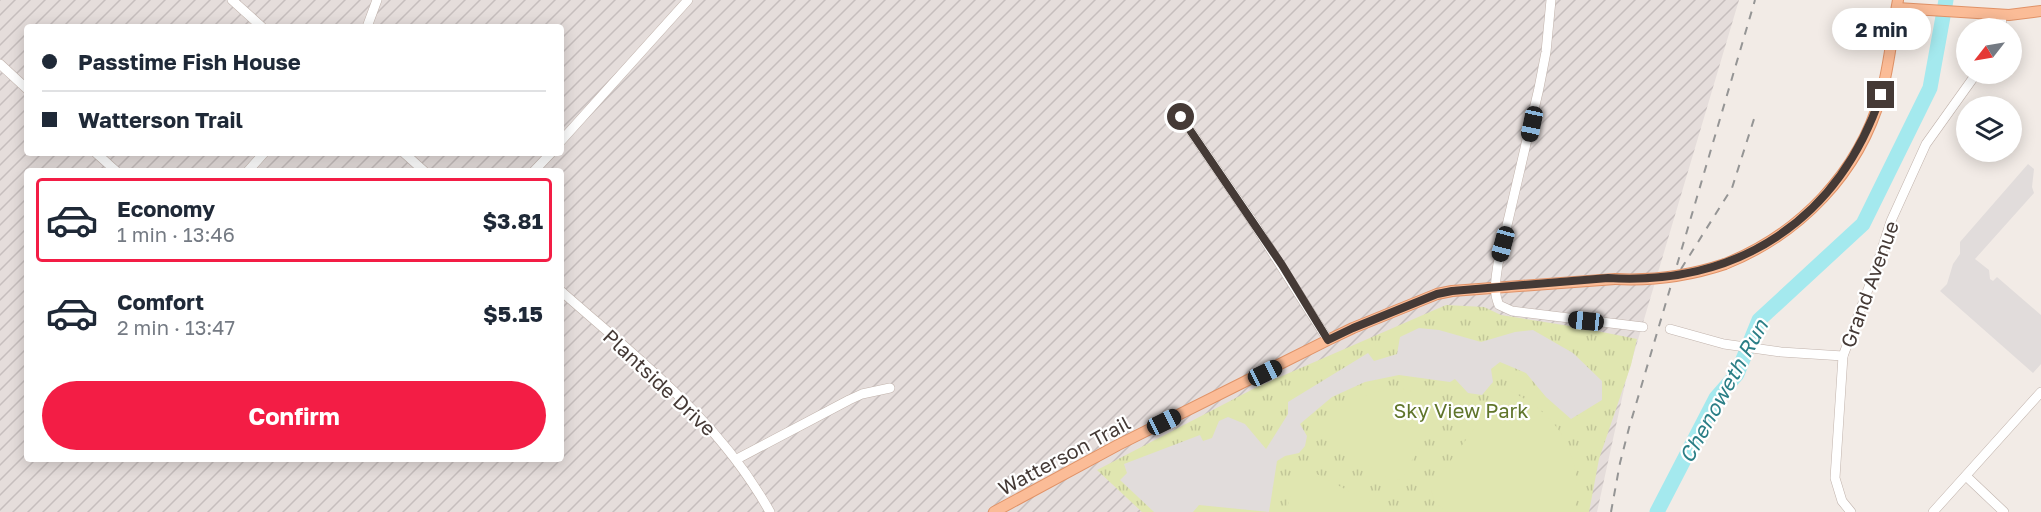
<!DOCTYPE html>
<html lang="en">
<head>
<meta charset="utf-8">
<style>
  body { margin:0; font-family:"Golos Text",sans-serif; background:#f6f6f7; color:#1f2937; height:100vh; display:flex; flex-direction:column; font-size:22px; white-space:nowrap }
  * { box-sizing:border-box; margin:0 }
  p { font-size:20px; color:#747a83 }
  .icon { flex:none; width:33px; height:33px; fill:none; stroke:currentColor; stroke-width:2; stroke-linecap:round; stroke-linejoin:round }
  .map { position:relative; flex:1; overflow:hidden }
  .sheet { position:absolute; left:24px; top:168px; width:540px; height:294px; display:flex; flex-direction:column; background:#fff; border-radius:6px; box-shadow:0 3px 15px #0003 }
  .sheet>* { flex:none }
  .guide { position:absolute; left:24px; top:24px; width:540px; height:132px; border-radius:6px; box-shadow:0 3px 15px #0003; display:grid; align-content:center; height:132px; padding:0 18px; background:#fff }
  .needle { width:39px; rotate:239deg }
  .fabs { position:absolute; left:1956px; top:18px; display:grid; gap:12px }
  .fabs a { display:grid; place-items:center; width:66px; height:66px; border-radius:50%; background:#fff; box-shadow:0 3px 15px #0003; font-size:30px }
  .end { position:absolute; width:27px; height:27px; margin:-14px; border:8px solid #453a36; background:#fff; box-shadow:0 0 0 3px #fff }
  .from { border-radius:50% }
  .bubble { position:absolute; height:42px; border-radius:21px; background:#fff; box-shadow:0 3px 15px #0003; font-size:20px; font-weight:700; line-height:42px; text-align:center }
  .car { position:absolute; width:18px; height:36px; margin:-18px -9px; border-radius:8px; box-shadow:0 0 4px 2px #0007; background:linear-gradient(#222 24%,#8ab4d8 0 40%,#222 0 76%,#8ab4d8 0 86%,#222 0) }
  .guide b { display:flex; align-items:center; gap:21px; height:57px; font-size:22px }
  .guide b+b { border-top:2px solid #e0e1e3 }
  .guide i { width:15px; height:15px; background:#1f2937 }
  ul { padding:10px 0 0; list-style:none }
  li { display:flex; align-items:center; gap:18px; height:84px; margin:0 12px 9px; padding:0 6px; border:3px solid transparent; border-radius:6px }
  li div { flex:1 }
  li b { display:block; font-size:22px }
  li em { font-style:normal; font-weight:700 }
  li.active { border-color:#f31d45 }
  li>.icon { width:54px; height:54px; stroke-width:1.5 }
  .cta { display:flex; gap:12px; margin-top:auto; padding:12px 18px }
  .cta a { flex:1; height:69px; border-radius:36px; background:#f31d45; color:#fff; font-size:24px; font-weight:700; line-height:69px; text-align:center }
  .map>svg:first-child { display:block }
  .industrial { fill:url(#industrial-furrows); fill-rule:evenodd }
  .grass { fill:url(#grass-tufts) }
  .pitch { fill:#e0e6b0 }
  .parking { fill:#e1dcdb }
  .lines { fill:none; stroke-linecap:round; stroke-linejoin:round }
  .river { stroke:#a4e9ee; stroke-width:15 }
  .minor-casing { stroke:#c1b3ac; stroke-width:10 }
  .major-casing { stroke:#e09267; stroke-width:12 }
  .minor { stroke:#fff; stroke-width:9 }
  .major { stroke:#fbbc97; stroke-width:10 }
  .rail { stroke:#959595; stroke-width:2; stroke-dasharray:8 8; stroke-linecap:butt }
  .major-bridge-casing { stroke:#e09267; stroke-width:12; stroke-linecap:butt }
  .major-bridge { stroke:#fbbc97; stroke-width:10 }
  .route { stroke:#453a36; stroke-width:8 }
  .labels { text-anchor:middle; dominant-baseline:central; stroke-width:4.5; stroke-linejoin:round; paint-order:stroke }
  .street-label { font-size:20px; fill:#453a36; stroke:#fff }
  .park-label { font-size:20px; fill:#60752b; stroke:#fff }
  .water-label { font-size:21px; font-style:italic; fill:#2a7e86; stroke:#fff }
</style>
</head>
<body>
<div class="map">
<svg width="2041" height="512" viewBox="0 0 2041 512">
  <defs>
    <pattern id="industrial-furrows" width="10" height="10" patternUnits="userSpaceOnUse" patternTransform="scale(1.5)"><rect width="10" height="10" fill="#e5dddb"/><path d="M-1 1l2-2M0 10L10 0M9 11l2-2" fill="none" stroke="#c6bebd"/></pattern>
    <pattern id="grass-tufts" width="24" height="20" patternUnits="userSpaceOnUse" patternTransform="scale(1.5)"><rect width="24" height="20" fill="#e0e6b0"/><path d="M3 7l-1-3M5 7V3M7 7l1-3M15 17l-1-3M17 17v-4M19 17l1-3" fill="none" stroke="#c2c698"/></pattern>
  </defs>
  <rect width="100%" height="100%" fill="#f2ebe6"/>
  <!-- industrial -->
  <path class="industrial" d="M0 0H1739L1626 380 1597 512H0ZM27 27H561V153H27ZM27 171H561V459H27Z"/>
  <!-- grass -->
  <path class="grass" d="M1446 305 1484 307 1501 315 1582 328 1637 339 1631 365 1599 459 1589 512H1142L1097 470 1257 387Z"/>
  <!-- pitch -->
  <g class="pitch">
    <path d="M1400 388 1414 392 1438 412 1403 477 1394 482 1329 440C1340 401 1363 393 1400 388Z"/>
    <path d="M1504 388C1550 409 1577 441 1577 493 1577 500 1574 506 1574 512H1448L1435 503 1431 490 1435 482Z"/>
    <path d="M1311 471 1375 505 1381 509V512H1287C1288 494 1298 483 1311 471Z"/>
  </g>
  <!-- parking -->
  <g class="parking">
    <path d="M2028 164 2034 169 2032 187 2034 193 1975 259 1989 270 1990 279 1993 281 1997 277 2041 315V364L2033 373 1940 291 1947 284 1953 264 1960 254V242Z"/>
    <path d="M1419 328 1439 330 1481 342 1515 332 1533 330 1573 353 1602 381V400L1571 419 1546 397 1526 373 1500 362 1491 369 1493 382 1482 395 1468 393 1455 379 1450 382 1399 375 1365 382 1332 397 1300 424 1307 436 1305 446 1299 453 1285 456 1277 461 1269 512 1199 505 1193 512H1154L1120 480 1127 473 1124 464 1200 435 1203 441 1212 438 1219 421 1228 417 1245 424 1266 449 1288 414V402L1368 353 1374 361 1397 354 1400 337Z"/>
  </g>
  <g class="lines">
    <!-- river -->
    <path class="river" d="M1657 512 1716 398 1737 374 1759 320 1863 224 1930 88 1946 0"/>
    <!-- minor casing -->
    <g class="minor-casing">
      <g id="minor">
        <path d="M232 0 262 27"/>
        <path d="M1551 0 1546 52 1539 88 1498 264C1496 278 1493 292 1499 305L1512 311 1643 327"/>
        <path d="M367 27 377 0"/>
        <path d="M2001 28 2002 15"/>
        <path d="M0 64 27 89"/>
        <path d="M1181 117 1255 225 1328 340"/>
        <path d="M561 141 688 0"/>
        <path d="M96 153 116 171"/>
        <path d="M404 153 424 171"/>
        <path d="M248 171 264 153"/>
        <path d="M534 171 551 153"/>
        <path d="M561 291C639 360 718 419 770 512"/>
        <path d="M1670 329 1724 344 1781 352 1843 356"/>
        <path d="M737 459 849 400 862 394 890 388"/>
        <path d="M1966 476 2004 512"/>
        <path d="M1851 512 1842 501 1835 478 1843 356 1875 271 1891 221 1926 144 1976 74"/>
        <path d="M1933 512 2041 392"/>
      </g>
    </g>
    <!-- major casing -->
    <g class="major-casing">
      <g id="major">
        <path d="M1897 8 2009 15 2041 11"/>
        <path d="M1725 264C1800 234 1859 173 1881 95 1890 64 1892 31 1898 0"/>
        <path d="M994 512 1118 445 1328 340 1353 328 1437 294 1452 291 1615 279"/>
      </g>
    </g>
    <!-- minor -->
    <use href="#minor" class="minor"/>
    <!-- major -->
    <use href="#major" class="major"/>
    <!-- rail -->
    <g class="rail">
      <path d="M1681 269 1732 188 1754 119"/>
      <path d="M1611 512 1620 463 1629 428 1755 0"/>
    </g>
    <!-- major-bridge casing -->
    <g class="major-bridge-casing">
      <path id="major-bridge" d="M1615 279C1653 281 1689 276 1725 264"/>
    </g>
    <!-- major-bridge -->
    <use href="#major-bridge" class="major-bridge"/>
  </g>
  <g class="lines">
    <!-- route -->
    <path class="route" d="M1181 117 1282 265 1328 340 1353 328 1437 294 1452 291 1608 278C1739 286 1839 219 1881 95"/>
  </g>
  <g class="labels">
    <!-- street labels -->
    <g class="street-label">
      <text transform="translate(1869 284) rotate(-70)">Grand Avenue</text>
      <text transform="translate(660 382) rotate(43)">Plantside Drive</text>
      <text transform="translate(1064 455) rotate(-28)">Watterson Trail</text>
    </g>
    <!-- park labels -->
    <g class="park-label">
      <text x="1461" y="410">Sky View Park</text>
    </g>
    <!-- water labels -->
    <g class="water-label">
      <text transform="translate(1723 391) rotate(-61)">Chenoweth Run</text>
    </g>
  </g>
</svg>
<div class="fabs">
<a><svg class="needle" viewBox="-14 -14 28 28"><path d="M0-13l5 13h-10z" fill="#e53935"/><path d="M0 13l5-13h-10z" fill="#747a83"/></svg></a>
<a><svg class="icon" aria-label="layers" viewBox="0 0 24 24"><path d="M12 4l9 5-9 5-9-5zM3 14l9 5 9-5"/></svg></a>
</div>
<i class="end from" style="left:1181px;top:117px"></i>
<i class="end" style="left:1881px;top:95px"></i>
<div class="bubble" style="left:1832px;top:8px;width:99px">2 min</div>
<i class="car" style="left:1532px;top:124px;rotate:192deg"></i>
<i class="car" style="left:1503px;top:244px;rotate:195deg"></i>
<i class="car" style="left:1586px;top:321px;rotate:276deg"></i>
<i class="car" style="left:1265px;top:373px;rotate:64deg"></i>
<i class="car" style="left:1164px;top:422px;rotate:64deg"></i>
<div class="guide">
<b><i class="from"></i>Passtime Fish House</b>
<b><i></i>Watterson Trail</b>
</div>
<section class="sheet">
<ul>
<li class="active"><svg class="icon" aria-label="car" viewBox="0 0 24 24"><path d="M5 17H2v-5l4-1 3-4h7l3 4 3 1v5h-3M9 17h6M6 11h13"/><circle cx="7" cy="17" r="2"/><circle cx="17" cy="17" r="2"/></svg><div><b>Economy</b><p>1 min · 13:46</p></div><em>$3.81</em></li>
<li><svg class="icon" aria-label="car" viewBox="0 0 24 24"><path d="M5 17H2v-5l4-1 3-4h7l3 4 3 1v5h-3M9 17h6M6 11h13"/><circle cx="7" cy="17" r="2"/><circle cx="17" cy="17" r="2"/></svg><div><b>Comfort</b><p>2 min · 13:47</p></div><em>$5.15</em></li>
</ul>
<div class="cta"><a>Confirm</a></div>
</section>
</div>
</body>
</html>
